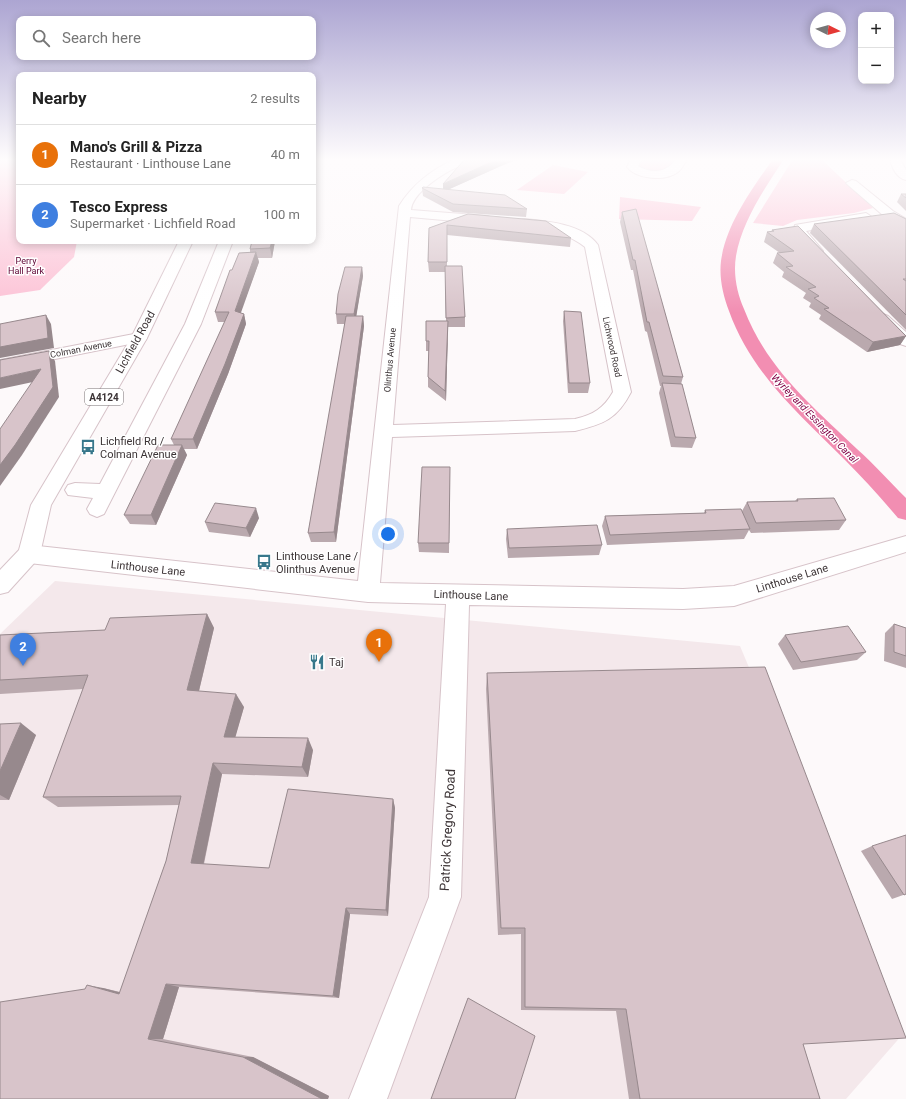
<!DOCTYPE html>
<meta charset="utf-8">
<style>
:root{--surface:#fff;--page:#f6f6f6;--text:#222;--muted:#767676;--line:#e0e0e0;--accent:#ea580c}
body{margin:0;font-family:Roboto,sans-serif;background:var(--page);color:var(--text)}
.controls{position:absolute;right:12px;top:12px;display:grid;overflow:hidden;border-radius:8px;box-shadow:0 2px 10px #0003}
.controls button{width:36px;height:36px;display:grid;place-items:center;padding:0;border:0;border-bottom:1px solid var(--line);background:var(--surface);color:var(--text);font:20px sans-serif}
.compass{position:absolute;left:810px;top:12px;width:36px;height:36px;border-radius:50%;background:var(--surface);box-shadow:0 2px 10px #0003;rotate:95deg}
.you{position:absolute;left:388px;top:534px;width:14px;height:14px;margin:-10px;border:3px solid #fff;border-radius:50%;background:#1a73e8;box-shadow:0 0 0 6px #1a73e833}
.badge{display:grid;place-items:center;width:26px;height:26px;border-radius:50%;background:var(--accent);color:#fff;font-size:13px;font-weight:700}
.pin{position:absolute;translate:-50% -33px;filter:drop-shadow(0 1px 2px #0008)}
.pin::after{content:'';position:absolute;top:21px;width:14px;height:12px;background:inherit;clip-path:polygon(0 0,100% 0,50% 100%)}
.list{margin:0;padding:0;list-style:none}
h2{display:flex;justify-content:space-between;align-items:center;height:52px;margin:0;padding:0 16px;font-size:17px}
h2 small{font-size:13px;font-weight:400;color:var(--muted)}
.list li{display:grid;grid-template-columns:26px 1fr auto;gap:12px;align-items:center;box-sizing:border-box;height:60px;padding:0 16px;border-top:1px solid var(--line)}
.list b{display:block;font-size:15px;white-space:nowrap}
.list p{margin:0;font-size:13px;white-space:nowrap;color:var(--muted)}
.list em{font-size:13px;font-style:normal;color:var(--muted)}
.icon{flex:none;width:22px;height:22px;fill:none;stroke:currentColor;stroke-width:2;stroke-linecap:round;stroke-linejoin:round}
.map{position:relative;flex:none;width:906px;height:1099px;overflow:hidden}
.search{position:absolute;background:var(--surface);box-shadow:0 2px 10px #0003;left:16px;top:16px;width:300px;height:44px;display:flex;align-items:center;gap:10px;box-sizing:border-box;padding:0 14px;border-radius:8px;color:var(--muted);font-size:15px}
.panel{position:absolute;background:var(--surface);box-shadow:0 2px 10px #0003;left:16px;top:72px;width:300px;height:172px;border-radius:8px}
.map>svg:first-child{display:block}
.built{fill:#f4e8eb}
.green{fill:#fcc0d4}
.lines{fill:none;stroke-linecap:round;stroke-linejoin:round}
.canal{fill:#f28eb2;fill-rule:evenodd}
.minor-casing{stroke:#d7c3c9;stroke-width:2}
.major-casing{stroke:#d7c3c9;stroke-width:2}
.minor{fill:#fff;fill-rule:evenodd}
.major{fill:#fff;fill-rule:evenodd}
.wall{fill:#baa9ae}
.shaded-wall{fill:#97898d}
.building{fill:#d8c4ca;stroke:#97898d}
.labels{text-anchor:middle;stroke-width:3;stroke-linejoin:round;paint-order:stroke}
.far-park-label{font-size:9px;fill:#5c0031;stroke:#fff}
.far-street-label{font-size:9px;fill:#3c3436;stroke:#fff}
.shield{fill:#fff;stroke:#767172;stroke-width:1}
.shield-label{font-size:10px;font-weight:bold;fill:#3c3436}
.far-water-label{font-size:10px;font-style:italic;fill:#800346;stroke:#fff}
.street-label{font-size:11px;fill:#3c3436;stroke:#fff}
.poi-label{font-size:11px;fill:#3c3436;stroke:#fff;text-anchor:start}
.near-street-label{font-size:13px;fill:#3c3436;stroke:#fff}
</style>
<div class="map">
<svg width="906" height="1099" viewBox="0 0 906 1099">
<rect width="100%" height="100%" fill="#fdf9fa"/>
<path class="built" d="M55 581 740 646 903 1034 846 1099H0V634Z"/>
<g class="green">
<path d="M0 159H19V241H77L74 257 40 290 0 296Z"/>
<path d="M642 159H677L668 170 653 171 638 166V164Z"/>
<path d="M793 159H821L873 208 854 213 797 220 783 226 753 223Z"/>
<path d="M553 165 588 172 564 194 517 190Z"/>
<path d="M620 197 701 207 692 221 619 219Z"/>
</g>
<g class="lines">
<path class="canal" d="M773 159H784C765 188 742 221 736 256 733 274 737 293 744 309 767 369 812 406 857 449 874 464 890 482 906 498V520L898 518C881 498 863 478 845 460 800 415 751 373 729 311 723 295 719 278 721 261 726 224 752 189 773 159Z"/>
<defs>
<g id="minor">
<path d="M455 159H470C465 164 457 167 451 170 438 177 412 194 411 210L488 216 494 220 488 224 410 217 393 425 575 419C593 415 604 408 613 392L585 247C562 229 545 232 520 226L518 223 520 220 524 219C547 221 583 224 598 245L631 392C617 419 604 424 575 431L392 437 380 583 683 589 734 586 906 536V552L734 606 683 609 469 605 461 897 387 1099H349L429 897 446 604 368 602 29 563 21 560 18 554 21 548 29 545 358 581 399 206C413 184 431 170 455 159Z"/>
<path d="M631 159H642L638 166C652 174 667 173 676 159H687C684 164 682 169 678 172 665 182 636 179 627 167Z"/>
<path d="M890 159H900L906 170V180C897 178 892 168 890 159Z"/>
<path d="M852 180 856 181 893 211 906 219V228L885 217 848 185 846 183Z"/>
<path d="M866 213 872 217 870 220 806 231 823 251 821 254H811L793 232 795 225Z"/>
<path d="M219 241H233L201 324 104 514 97 517 90 514 87 509 93 498 68 495 65 490 68 485 75 483 100 484 185 324Z"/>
<path d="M883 314 888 316 906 332V346L900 344 875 319 878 316Z"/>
<path d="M139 333 145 335 147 338 145 341 0 370V360Z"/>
</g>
<path id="major" d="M179 241H193L147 338 51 505 40 554 37 560 8 592 0 594V570L19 550 31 505 131 338Z"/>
</defs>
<use href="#minor" class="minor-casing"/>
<use href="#major" class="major-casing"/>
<use href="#minor" class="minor"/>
<use href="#major" class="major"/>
</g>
<g class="wall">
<path d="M501 166 447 190 527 209 526 217 453 212 423 196 422 188 443 189V184Z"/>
<path d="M901 194H906V211L897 202Z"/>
<path d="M622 212 683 377 681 384 696 438 692 448 671 447 659 393 661 386H660L647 332 645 331 633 270H631L620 222Z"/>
<path d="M468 214 571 238 570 247 447 235V266L465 317V327H448L446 401 428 387V377L429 351H426V341L446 321 445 272H429L428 262 429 228Z"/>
<path d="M906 219V330L810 233 814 224Z"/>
<path d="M772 230 906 336 900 345 867 352 819 319 821 315 809 307 811 303 803 298 806 293 782 277 784 272 773 263 777 253H780L764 242 767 232H771Z"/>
<path d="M252 241H275L272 258H258L259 262 240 313 244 314 246 324 228 374 197 449H184L187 455 156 525 130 524 124 515 174 445 171 439 225 322H218L215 312 232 270 250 253V249Z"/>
<path d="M362 267 363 276 356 316H363L364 326 336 542H311L308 533 345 324H337L336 314Z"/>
<path d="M564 311 590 383 588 393H568L563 321Z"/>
<path d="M450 467 449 553 419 552 418 543Z"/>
<path d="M797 499 846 520 839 530 751 533 749 530 744 539 607 545 602 526 605 516 704 513 705 510 742 511 747 502 795 501Z"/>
<path d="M259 518 250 537 209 532 205 522Z"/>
<path d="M507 529 602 545 599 555 508 558 506 539Z"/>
<path d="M207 614 214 628 199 691 244 707 235 737 313 750 308 777 222 774 204 864 269 868 393 799 395 808 388 916 350 914 339 998 179 987 163 1039 253 1057 329 1096 328 1099H0L103 988 120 992 166 861 179 805 58 807 43 797 83 689 0 694V635L105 630Z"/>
<path d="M894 624 906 628V668L884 661 885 633Z"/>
<path d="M785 635 866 652 857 660 793 670 778 644Z"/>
<path d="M487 673 803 1044 820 1099H629L616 1011 521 1010V934L498 935 486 689Z"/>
<path d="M0 724 36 735 9 800H0Z"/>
<path d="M872 846 906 894 892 899 861 851Z"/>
</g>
<g class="shaded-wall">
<path d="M498 159H519L501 166 443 192V184Z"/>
<path d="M272 241H275L272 258 270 248Z"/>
<path d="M256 252 259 262 238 321 235 311Z"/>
<path d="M362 267 363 276 355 324 354 314Z"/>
<path d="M244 314 246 324 228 374 197 449 193 439Z"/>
<path d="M46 315 51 324 54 348 0 358V347Z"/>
<path d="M363 316 364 326 336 542 334 532Z"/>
<path d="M448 321V331L446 401 445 391Z"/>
<path d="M906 336 900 345 867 352 873 342Z"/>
<path d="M49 351 55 361 59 397 22 455 0 486V465Z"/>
<path d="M41 369 47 379 0 389V378Z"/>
<path d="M182 445 187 455 156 525 151 515Z"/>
<path d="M256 508 259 518 250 537 246 528Z"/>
<path d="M207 614 214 628 196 703 187 690Z"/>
<path d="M236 694 244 707 232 749 224 737Z"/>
<path d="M21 723 36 735 9 800 0 795V771Z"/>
<path d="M308 738 313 750 308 777 302 767Z"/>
<path d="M213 763 222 774 202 871 191 863Z"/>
<path d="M393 799 395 808 388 916 386 910Z"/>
<path d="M346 908 350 914 339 998 333 996Z"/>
<path d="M166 984 179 987 163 1039H148Z"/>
<path d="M87 985 103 988 134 996 119 994Z"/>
<path d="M243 1057H253L329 1096 328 1099H322Z"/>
</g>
<g class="building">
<path d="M465 159H498L443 184Z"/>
<path d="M423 187 505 195 527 209 453 204 422 188Z"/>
<path d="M901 194H906V198Z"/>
<path d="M636 209 683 377 663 376 649 322H647L635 260H633L622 212Z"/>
<path d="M894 213 906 219V279H903L906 281V315L814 224Z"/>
<path d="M468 214 546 221 571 238 447 225V262H428L429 228Z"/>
<path d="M798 226 906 336 873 342 824 309 829 308 814 298 819 296 808 289 816 287 786 267 793 266 777 253 794 251 767 232 774 231 772 230Z"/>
<path d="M252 241H272L270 248 250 249Z"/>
<path d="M256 252 235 311 244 314 225 364 193 439H171L229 312H215L230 270H232L239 253Z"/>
<path d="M445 266H462L465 317 446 318Z"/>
<path d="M345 267H362L354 314H336L338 294Z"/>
<path d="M564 311 581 312 590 383H569Z"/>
<path d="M46 315 48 338 0 347V324Z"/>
<path d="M346 316H363L334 532 308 533Z"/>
<path d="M426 321H448L445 391 428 377 429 341H426Z"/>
<path d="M49 351 53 387 15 445 0 465V429L41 369 0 378V360Z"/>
<path d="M662 383 682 384 696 438 675 437Z"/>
<path d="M158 445H182L151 515H124Z"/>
<path d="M422 467H450L449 543H418Z"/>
<path d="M834 498 846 520 756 523 747 502 798 501 797 499Z"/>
<path d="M215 503 256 508 246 528 205 522Z"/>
<path d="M741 509 750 529 610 535 605 516 706 513 705 510Z"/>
<path d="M597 525 602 545 509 548 507 529Z"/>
<path d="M207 614 187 690 236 694 224 737 308 738 302 767 213 763 191 863 269 868 288 789 393 799 386 910 346 908 333 996 166 984 148 1039 243 1057 322 1099H0V1002L85 989 87 985 119 994 166 861 181 796 43 797 88 675 0 680V635L105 630 110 618Z"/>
<path d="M894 624 906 628V656L894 652Z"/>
<path d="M848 626 866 652 801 662 785 635Z"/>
<path d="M765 667 906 1038 803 1044 820 1099H640L626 1009 525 1007V928H501L487 673Z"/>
<path d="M21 723 0 771V724Z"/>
<path d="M906 835V894L904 895 872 846Z"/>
<path d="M468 998 535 1036 515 1099H431Z"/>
</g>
<linearGradient id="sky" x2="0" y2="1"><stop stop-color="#aca5d2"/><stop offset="0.51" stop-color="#fefcfd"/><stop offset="1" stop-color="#fefcfd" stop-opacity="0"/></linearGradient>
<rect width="906" height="313" fill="url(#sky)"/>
<defs>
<symbol id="bus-bare" viewBox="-9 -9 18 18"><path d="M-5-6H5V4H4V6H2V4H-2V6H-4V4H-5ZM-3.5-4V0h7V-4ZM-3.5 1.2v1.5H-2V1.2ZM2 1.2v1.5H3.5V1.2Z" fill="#37778b" stroke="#fff" stroke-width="2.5" paint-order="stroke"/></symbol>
<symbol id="restaurant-bare" viewBox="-9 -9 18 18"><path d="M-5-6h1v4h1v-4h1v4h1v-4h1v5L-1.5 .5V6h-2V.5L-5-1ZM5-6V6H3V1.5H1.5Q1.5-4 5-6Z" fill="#37778b" stroke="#fff" stroke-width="2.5" paint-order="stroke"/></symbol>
</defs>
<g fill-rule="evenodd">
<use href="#bus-bare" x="77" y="436" width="22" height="22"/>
<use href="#bus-bare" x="253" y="551" width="22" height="22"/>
<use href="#restaurant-bare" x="306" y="651" width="22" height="22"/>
</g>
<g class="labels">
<g class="far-park-label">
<text x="26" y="264">Perry<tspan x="26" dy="10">Hall Park</tspan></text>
</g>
<g class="far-street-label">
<text transform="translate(612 347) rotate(78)" y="3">Lichwood Road</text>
<text transform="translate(81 349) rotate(-11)" y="3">Colman Avenue</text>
<text transform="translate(390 360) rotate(-85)" y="3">Olinthus Avenue</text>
</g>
<rect class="shield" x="85" y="389" width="38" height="16" rx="3"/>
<g class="shield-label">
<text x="104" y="401">A4124</text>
</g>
<g class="far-water-label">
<text transform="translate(815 418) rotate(46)" y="4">Wyrley and Essington Canal</text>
</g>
<g class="street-label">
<text transform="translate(135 342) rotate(-61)" y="4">Lichfield Road</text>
<text transform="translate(148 568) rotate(6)" y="4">Linthouse Lane</text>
<text transform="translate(792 578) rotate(-17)" y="4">Linthouse Lane</text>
<text transform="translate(471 595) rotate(2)" y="4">Linthouse Lane</text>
</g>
<g class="poi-label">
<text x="100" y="445">Lichfield Rd /<tspan x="100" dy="13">Colman Avenue</tspan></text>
<text x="276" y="560">Linthouse Lane /<tspan x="276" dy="13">Olinthus Avenue</tspan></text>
<text x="329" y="666">Taj</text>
</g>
<g class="near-street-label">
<text transform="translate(447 830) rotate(-87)" y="5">Patrick Gregory Road</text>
</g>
</g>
</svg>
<div class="controls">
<button>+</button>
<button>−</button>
</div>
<svg class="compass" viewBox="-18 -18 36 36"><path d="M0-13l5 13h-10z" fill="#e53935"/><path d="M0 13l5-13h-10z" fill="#767676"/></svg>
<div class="you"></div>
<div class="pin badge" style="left:379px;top:662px;background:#e8710a">1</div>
<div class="pin badge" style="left:23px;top:666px;background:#3f7fe0">2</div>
<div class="search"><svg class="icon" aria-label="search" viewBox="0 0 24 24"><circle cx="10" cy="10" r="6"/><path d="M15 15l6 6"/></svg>Search here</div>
<section class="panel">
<h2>Nearby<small>2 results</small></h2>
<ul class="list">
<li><span class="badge" style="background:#e8710a">1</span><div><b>Mano's Grill &amp; Pizza</b><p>Restaurant · Linthouse Lane</p></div><em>40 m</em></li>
<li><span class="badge" style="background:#3f7fe0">2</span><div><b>Tesco Express</b><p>Supermarket · Lichfield Road</p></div><em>100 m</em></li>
</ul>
</section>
</div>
